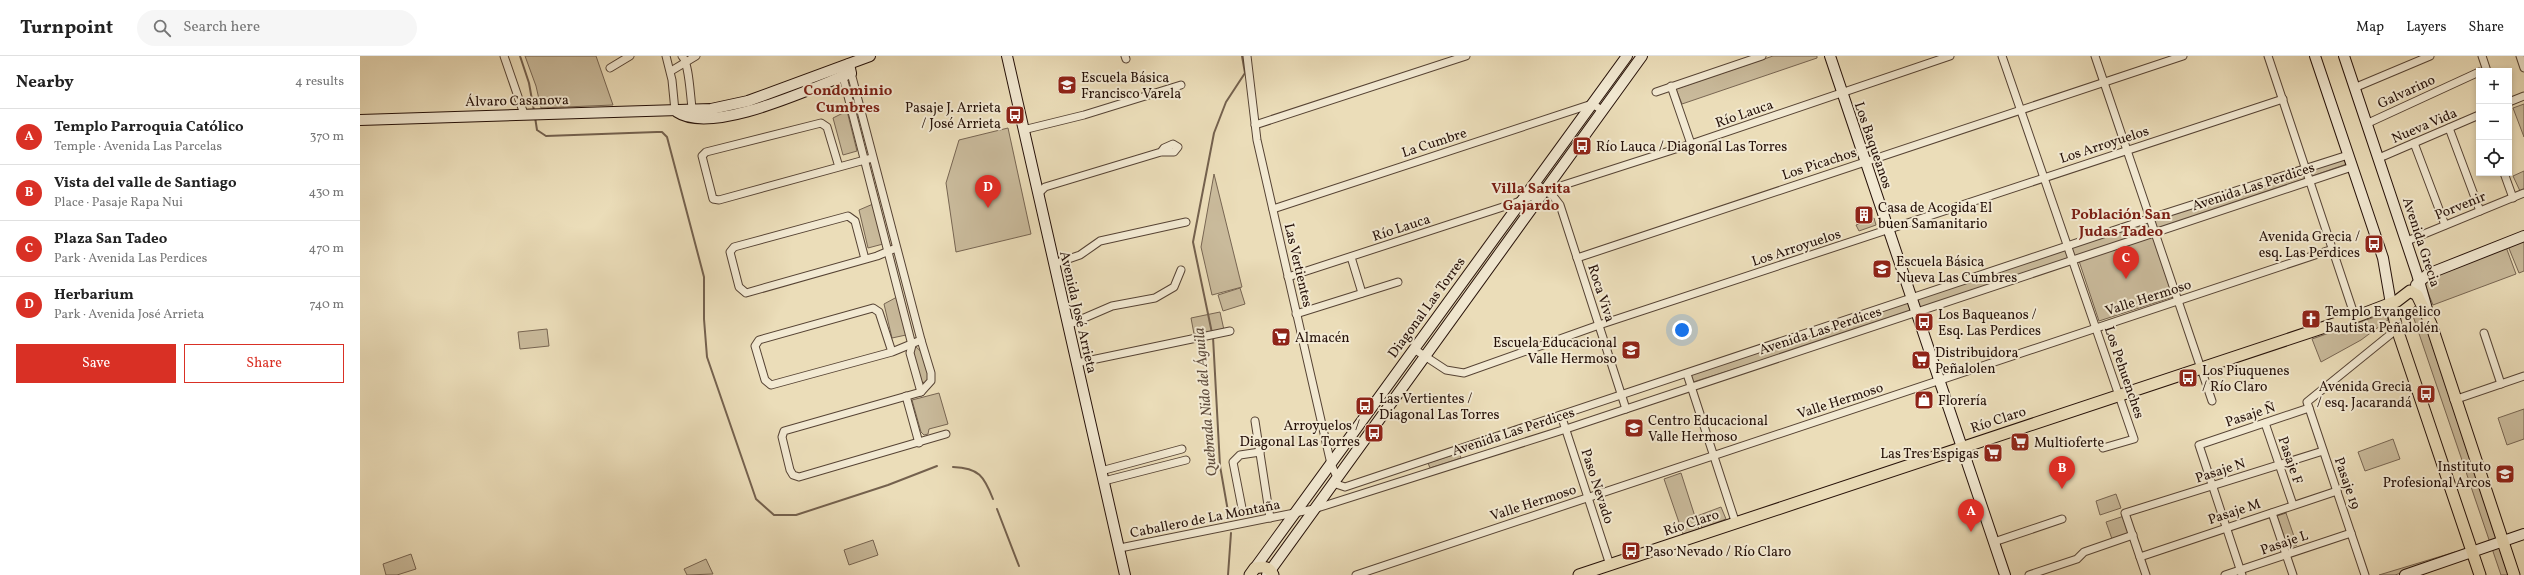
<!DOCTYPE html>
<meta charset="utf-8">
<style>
:root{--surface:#fff;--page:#f6f6f6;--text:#222;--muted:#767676;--line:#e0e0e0;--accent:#d93025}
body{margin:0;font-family:Vollkorn,serif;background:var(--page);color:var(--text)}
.controls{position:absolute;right:12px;top:12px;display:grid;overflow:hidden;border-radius:0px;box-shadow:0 2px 6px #0003}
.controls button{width:36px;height:36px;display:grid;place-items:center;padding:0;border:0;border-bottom:1px solid var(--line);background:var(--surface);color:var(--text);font:20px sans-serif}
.you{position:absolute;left:1322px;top:274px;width:14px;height:14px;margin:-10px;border:3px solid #fff;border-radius:50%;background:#1a73e8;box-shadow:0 0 0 6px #1a73e833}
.badge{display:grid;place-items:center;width:26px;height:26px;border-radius:50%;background:var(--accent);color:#fff;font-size:13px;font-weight:700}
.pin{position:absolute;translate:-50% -33px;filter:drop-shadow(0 1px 2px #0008)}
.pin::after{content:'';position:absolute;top:21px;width:14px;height:12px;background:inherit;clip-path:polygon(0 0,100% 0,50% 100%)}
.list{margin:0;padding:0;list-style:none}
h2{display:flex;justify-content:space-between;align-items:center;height:52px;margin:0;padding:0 16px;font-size:17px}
h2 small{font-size:13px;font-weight:400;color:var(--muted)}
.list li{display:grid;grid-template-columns:26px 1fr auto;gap:12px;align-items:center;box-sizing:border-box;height:56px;padding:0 16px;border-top:1px solid var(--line)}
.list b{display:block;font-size:15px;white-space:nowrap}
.list p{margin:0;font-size:13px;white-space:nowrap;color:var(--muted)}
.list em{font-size:13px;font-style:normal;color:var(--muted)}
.actions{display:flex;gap:8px;padding:12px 16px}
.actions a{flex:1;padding:9px 0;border:1px solid var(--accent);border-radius:0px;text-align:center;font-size:14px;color:var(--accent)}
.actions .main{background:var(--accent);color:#fff}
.icon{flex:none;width:22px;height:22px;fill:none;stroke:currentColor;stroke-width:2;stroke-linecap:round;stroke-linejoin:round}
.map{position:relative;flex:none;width:2164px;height:519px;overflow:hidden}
header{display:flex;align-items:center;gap:24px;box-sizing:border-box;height:56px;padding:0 20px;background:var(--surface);border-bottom:1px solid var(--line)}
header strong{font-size:19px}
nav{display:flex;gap:22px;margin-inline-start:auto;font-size:14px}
.search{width:280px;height:36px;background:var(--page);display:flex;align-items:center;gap:10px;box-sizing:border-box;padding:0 14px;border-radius:22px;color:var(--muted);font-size:15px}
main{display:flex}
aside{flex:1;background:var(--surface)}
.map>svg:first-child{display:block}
.green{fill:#c9ba9b;stroke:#776552}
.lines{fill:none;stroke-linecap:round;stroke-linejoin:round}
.stream{stroke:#74614e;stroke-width:2}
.street-casing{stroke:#564334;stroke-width:9}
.secondary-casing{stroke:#251008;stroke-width:12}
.primary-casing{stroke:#251008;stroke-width:13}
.street{stroke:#f2e9d2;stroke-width:7}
.secondary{stroke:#f2e9d2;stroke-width:10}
.primary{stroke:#ebddb9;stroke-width:11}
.labels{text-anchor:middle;stroke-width:4;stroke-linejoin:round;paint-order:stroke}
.poi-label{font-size:14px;fill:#251008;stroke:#f2e9d2;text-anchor:start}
.street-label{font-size:14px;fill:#251008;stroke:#f2e9d2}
.neighbourhood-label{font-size:15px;font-weight:bold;fill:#7a1f14;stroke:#f2e9d2}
.water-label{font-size:15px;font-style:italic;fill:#604d3d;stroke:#f2e9d2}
</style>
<header>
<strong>Turnpoint</strong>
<div class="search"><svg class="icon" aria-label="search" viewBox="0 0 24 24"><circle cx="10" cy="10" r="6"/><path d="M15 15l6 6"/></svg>Search here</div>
<nav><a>Map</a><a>Layers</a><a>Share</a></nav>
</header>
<main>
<aside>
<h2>Nearby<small>4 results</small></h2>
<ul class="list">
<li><span class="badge">A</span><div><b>Templo Parroquia Católico</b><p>Temple · Avenida Las Parcelas</p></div><em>370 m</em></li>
<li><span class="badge">B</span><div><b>Vista del valle de Santiago</b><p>Place · Pasaje Rapa Nui</p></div><em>430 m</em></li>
<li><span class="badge">C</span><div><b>Plaza San Tadeo</b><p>Park · Avenida Las Perdices</p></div><em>470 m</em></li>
<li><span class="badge">D</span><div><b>Herbarium</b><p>Park · Avenida José Arrieta</p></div><em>740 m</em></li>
</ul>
<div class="actions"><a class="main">Save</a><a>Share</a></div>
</aside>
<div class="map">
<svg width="2164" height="519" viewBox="0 0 2164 519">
<rect width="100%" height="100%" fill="#ebddb9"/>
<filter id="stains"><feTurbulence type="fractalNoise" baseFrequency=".005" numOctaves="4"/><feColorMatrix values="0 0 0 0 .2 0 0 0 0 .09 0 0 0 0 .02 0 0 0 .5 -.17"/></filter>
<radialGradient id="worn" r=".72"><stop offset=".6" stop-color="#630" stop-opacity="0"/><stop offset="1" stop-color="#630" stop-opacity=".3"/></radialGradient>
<g class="green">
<path d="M165 0H236L253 49 181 52 176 30Z"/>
<path d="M1413 0H1457V2L1322 48 1316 33Z"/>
<path d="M2164 48V81L2153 52Z"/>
<path d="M487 55 497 95 483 99 473 62Z"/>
<path d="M648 72 671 178 596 196 586 127 599 84Z"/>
<path d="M1985 100 1987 108 1562 254 1333 326 1330 317 1769 173Z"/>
<path d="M2164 115V133L2160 135 2153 120Z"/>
<path d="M854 118 882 231 852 239 841 191Z"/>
<path d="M513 148 523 188 508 192 499 154Z"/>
<path d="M1514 162 1516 169 1499 175 1496 169Z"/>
<path d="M1793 181 1813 241 1739 265 1719 205Z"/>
<path d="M2164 184V215L2159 217 2148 190Z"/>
<path d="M2146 191 2156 218 2073 249 2063 224Z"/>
<path d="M880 232 885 248 863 255 858 239Z"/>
<path d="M537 241 546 279 532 282 524 248Z"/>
<path d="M2058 247 2149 519H2141L2051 254Z"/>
<path d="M860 256 864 274 834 278 831 262Z"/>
<path d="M2026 257 2028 264 2001 284 1961 306 1952 283Z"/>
<path d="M187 273 189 290 160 293 158 276Z"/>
<path d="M556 291C564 296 570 314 570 323L565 327 560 325 553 294Z"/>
<path d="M579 337 588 368 569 373 568 378 564 379 561 376 552 344Z"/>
<path d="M2164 353V383L2147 389 2138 362Z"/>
<path d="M2033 383 2040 403 2005 415 1998 396Z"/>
<path d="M1099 397 1101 402 1070 412 1068 407Z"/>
<path d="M1321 417 1339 473 1323 478 1304 423Z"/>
<path d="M1756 438 1761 452 1740 459 1736 445Z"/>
<path d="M1361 451 1366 463 1342 472 1337 460Z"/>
<path d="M1926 457 1937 489 1928 492 1917 460Z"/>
<path d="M1764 460 1770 477 1752 483 1746 466Z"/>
<path d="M513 484 518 499 489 509 484 494Z"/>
<path d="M2095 496 2096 499 2035 519H2019Z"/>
<path d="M51 498 56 513 37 519H26L23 508Z"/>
<path d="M346 503 353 518 327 519 324 513Z"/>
</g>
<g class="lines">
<g class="stream">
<path d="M160 0 169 27 174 55"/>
<path d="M175 61 177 74 186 80 297 76H302L307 81 344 221V263L347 301 396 443 414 459H436L528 429 577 410"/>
<path d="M852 277 833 186 854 77 866 46 885 17 882 0"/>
<path d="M853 281 860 410 869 461"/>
<path d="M593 411C619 412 624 420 633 443"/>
<path d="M637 453 659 510"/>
<path d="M868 519 871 477"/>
</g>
<defs>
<g id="street">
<path d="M144 0 164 58"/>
<path d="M306 0 312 24 315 55"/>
<path d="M322 0C330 8 330 44 333 58"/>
<path d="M765 0 766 3"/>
<path d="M887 0 897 84 971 408 977 421"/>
<path d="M1642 0 1774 383 1743 392"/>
<path d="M1735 0 1852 345"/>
<path d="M1908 0 1995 261"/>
<path d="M2122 0 2127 15"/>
<path d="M2160 0 2164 12"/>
<path d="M250 12 270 0"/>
<path d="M311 15 336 0"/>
<path d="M482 17 552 289 550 297 561 336"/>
<path d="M491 17 561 284 571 317V325L561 336 424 375 422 381 430 414 433 419 439 421 586 378"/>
<path d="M1311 30 1331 88"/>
<path d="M1994 32 2070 0"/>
<path d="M1296 36 1402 0"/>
<path d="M2149 46 2164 40"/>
<path d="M2006 68 2119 16"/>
<path d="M895 69 1106 0"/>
<path d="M2089 72 2120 155"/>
<path d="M663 74 724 59 821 29"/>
<path d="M2054 87 2085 169"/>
<path d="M2019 102 2119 59"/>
<path d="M479 111 467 71 461 67 346 96 342 100 353 143 359 144 512 102"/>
<path d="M2144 117 2153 142"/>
<path d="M1175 126 1185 135 1331 88 1590 0"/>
<path d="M679 141 680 136 685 131 801 96H814L818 91 813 88 804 92 801 96"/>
<path d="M913 153 1232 48 1242 54"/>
<path d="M2047 185 2164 137"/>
<path d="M991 201 1002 237"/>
<path d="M1217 202 1823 0"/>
<path d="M505 203 495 165 488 160 374 191 370 196 379 231 386 237 517 200 536 192"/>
<path d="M694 208 720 199 740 185 826 166"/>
<path d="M928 221 1155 147 1185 135 1193 140 1200 149 1266 353"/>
<path d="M936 258 1038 226"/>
<path d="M708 269 752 250 795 242 814 231 821 214"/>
<path d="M2124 277 2141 328"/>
<path d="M1054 293 1086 314 1104 317 1239 269 1923 43"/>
<path d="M532 296 519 256 513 252 399 284 395 290 405 324 411 329 532 296 561 284"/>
<path d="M717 307 870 275"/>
<path d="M1327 318 1376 468"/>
<path d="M546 340 559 387"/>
<path d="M2094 344 2164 320"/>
<path d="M1201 359 1250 509"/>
<path d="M895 365 910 462"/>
<path d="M1905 367 1933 449"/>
<path d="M741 415 822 393"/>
<path d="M744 425 826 404"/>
<path d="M973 427 985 431 1791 162 1988 99"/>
<path d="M882 452 873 406 880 399 900 396"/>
<path d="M1912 457 1933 519"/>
<path d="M1634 486 1702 463"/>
<path d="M760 492 954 453 1206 373 1992 111"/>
<path d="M1780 501 1977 435"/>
<path d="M996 519 1973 193"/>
<path d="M1669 519 1717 503 1724 496 1773 479"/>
<path d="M1786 519 1765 457 1963 395"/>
<path d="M1865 519 1991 477"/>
<path d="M1882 519 1839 389 1949 352"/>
<path d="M2005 519 1947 346 2037 273"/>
</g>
<g id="secondary">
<path d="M647 0 765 519"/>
<path d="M1470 0 1645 519"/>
<path d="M1955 0 2023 202 2031 248"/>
<path d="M1984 0 2057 218 2067 253"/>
<path d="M317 56C352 80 454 31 491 17L489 8"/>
<path d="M0 64 351 53 388 45 510 0"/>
<path d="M2056 229 2068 218 2164 180"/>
<path d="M895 512 1267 0"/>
<path d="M907 519 1282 0"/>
<path d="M2045 519 2164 478"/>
</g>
<g id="primary">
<path d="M2031 248 2037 273 2120 519"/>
<path d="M890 519 895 512C904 510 909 511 913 519"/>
<path d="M1219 519 1995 261 2037 245 2050 235 2057 239 2071 268 2154 519"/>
</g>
</defs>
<use href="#street" class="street-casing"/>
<use href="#secondary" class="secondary-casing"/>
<use href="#primary" class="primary-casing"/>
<use href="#street" class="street"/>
<use href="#secondary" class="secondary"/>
<use href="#primary" class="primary"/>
</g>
<defs>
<symbol id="school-square" viewBox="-11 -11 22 22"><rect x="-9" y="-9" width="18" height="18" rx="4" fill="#8f2418" stroke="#f2e9d2"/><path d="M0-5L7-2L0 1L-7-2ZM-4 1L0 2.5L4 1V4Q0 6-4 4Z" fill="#fff"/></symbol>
<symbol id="bus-square" viewBox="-11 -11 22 22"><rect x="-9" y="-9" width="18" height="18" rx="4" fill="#8f2418" stroke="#f2e9d2"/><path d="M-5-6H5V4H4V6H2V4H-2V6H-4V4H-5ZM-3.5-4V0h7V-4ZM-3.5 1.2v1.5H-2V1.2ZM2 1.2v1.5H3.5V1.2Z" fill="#fff"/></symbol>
<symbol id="building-square" viewBox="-11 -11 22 22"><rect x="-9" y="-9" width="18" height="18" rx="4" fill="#8f2418" stroke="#f2e9d2"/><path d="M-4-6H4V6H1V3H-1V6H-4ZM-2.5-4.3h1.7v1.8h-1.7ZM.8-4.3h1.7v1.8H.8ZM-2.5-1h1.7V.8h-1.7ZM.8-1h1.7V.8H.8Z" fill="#fff"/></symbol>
<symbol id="church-square" viewBox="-11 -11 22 22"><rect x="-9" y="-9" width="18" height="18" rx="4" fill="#8f2418" stroke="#f2e9d2"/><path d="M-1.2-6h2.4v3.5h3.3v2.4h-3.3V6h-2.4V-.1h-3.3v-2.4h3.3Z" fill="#fff"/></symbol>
<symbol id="supermarket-square" viewBox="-11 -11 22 22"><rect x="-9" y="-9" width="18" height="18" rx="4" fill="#8f2418" stroke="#f2e9d2"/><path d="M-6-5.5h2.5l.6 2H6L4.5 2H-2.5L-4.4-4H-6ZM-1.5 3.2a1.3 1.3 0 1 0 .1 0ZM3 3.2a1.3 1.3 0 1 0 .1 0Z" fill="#fff"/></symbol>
<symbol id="shop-square" viewBox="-11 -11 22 22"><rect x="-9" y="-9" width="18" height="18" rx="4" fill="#8f2418" stroke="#f2e9d2"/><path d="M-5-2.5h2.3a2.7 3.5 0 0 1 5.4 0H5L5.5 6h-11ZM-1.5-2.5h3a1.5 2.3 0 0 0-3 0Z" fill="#fff"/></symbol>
<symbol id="university-square" viewBox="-11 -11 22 22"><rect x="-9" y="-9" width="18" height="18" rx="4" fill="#8f2418" stroke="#f2e9d2"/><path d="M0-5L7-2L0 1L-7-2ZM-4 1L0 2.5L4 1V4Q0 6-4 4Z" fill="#fff"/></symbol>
</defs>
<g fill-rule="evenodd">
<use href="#school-square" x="696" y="18" width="22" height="22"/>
<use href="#bus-square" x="644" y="48" width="22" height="22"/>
<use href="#bus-square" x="1211" y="79" width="22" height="22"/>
<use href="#building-square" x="1493" y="148" width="22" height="22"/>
<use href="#bus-square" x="2003" y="177" width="22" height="22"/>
<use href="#school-square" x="1511" y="202" width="22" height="22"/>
<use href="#church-square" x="1940" y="252" width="22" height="22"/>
<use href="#bus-square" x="1553" y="255" width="22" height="22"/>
<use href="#supermarket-square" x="910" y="270" width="22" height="22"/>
<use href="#school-square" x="1260" y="283" width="22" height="22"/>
<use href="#supermarket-square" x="1550" y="293" width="22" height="22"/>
<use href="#bus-square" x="1817" y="311" width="22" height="22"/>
<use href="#bus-square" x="2055" y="327" width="22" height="22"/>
<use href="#shop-square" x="1553" y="333" width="22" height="22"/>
<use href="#bus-square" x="994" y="339" width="22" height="22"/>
<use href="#school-square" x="1263" y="361" width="22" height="22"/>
<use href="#bus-square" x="1003" y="366" width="22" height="22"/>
<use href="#supermarket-square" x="1649" y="375" width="22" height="22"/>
<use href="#supermarket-square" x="1622" y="386" width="22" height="22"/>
<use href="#university-square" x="2134" y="407" width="22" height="22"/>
<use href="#bus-square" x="1260" y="484" width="22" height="22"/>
</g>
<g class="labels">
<g class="poi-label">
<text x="721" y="26">Escuela Básica<tspan x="721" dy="16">Francisco Varela</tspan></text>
<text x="641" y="56" text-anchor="end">Pasaje J. Arrieta<tspan x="641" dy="16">/ José Arrieta</tspan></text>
<text x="1236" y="95">Río Lauca / Diagonal Las Torres</text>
<text x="1518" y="156">Casa de Acogida El<tspan x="1518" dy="16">buen Samanitario</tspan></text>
<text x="2000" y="185" text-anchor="end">Avenida Grecia /<tspan x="2000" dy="16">esq. Las Perdices</tspan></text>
<text x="1536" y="210">Escuela Básica<tspan x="1536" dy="16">Nueva Las Cumbres</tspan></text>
<text x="1965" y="260">Templo Evangelico<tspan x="1965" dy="16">Bautista Peñalolén</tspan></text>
<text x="1578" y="263">Los Baqueanos /<tspan x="1578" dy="16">Esq. Las Perdices</tspan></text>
<text x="935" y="286">Almacén</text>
<text x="1257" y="291" text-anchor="end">Escuela Educacional<tspan x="1257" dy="16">Valle Hermoso</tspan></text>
<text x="1575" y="301">Distribuidora<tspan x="1575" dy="16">Peñalolen</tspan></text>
<text x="1842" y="319">Los Piuquenes<tspan x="1842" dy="16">/ Río Claro</tspan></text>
<text x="2052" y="335" text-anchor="end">Avenida Grecia<tspan x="2052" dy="16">/ esq. Jacarandá</tspan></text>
<text x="1019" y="347">Las Vertientes /<tspan x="1019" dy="16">Diagonal Las Torres</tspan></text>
<text x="1578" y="349">Florería</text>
<text x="1288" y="369">Centro Educacional<tspan x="1288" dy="16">Valle Hermoso</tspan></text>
<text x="1000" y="374" text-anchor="end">Arroyuelos /<tspan x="1000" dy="16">Diagonal Las Torres</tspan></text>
<text x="1674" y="391">Multioferte</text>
<text x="1619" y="402" text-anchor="end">Las Tres Espigas</text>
<text x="2131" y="415" text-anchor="end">Instituto<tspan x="2131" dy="16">Profesional Arcos</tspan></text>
<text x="1285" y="500">Paso Nevado / Río Claro</text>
</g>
<g class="street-label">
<text transform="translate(2046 35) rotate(-25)" y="5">Galvarino</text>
<text transform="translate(157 44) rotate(-1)" y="5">Álvaro Casanova</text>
<text transform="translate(1384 57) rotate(-19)" y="5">Río Lauca</text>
<text transform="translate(2064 69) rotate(-23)" y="5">Nueva Vida</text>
<text transform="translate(1074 86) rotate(-18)" y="5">La Cumbre</text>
<text transform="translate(1744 88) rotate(-18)" y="5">Los Arroyuelos</text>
<text transform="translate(1514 89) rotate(71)" y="5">Los Baqueanos</text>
<text transform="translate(1459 107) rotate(-18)" y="5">Los Picachos</text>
<text transform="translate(1893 130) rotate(-18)" y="5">Avenida Las Perdices</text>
<text transform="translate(2100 149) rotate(-22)" y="5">Porvenir</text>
<text transform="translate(1041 171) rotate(-18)" y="5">Río Lauca</text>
<text transform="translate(2062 186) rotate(72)" y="5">Avenida Grecia</text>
<text transform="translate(1436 191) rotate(-18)" y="5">Los Arroyuelos</text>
<text transform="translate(939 209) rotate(77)" y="5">Las Vertientes</text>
<text transform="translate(1242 237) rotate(72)" y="5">Roca Viva</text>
<text transform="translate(1788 241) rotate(-18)" y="5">Valle Hermoso</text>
<text transform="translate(1066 251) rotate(-54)" y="5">Diagonal Las Torres</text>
<text transform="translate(719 256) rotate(77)" y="5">Avenida José Arrieta</text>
<text transform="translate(1460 274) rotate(-18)" y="5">Avenida Las Perdices</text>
<text transform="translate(1765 316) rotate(71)" y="5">Los Pehuenches</text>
<text transform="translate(1480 344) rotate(-18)" y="5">Valle Hermoso</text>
<text transform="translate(1890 358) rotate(-18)" y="5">Pasaje Ñ</text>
<text transform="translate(1638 363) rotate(-18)" y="5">Río Claro</text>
<text transform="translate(1153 375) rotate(-18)" y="5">Avenida Las Perdices</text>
<text transform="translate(1931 404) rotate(71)" y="5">Pasaje F</text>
<text transform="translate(1860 414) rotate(-18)" y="5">Pasaje N</text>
<text transform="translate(1988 427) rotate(71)" y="5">Pasaje 19</text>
<text transform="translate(1238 430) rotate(72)" y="5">Paso Nevado</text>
<text transform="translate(1173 446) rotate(-18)" y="5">Valle Hermoso</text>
<text transform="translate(1874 455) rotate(-18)" y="5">Pasaje M</text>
<text transform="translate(845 462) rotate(-11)" y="5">Caballero de La Montaña</text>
<text transform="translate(1331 466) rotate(-18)" y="5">Río Claro</text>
<text transform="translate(1924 486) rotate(-19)" y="5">Pasaje L</text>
</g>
<g class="neighbourhood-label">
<text x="488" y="39">Condominio<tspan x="488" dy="17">Cumbres</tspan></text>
<text x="1171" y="137">Villa Sarita<tspan x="1171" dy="17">Gajardo</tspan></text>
<text x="1761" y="163">Población San<tspan x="1761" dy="17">Judas Tadeo</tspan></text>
</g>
<g class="water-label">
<text transform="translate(845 346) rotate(-95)" y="5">Quebrada Nido del Águila</text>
</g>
</g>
<rect width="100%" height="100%" filter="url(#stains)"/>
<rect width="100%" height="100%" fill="url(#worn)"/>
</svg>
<div class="controls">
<button>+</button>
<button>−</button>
<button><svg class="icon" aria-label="locate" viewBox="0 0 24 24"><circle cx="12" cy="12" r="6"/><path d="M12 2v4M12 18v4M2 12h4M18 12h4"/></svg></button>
</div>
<div class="you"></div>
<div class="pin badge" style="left:1611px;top:476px">A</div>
<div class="pin badge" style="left:1702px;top:433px">B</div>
<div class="pin badge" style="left:1766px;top:223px">C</div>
<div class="pin badge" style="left:628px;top:152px">D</div>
</div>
</main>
